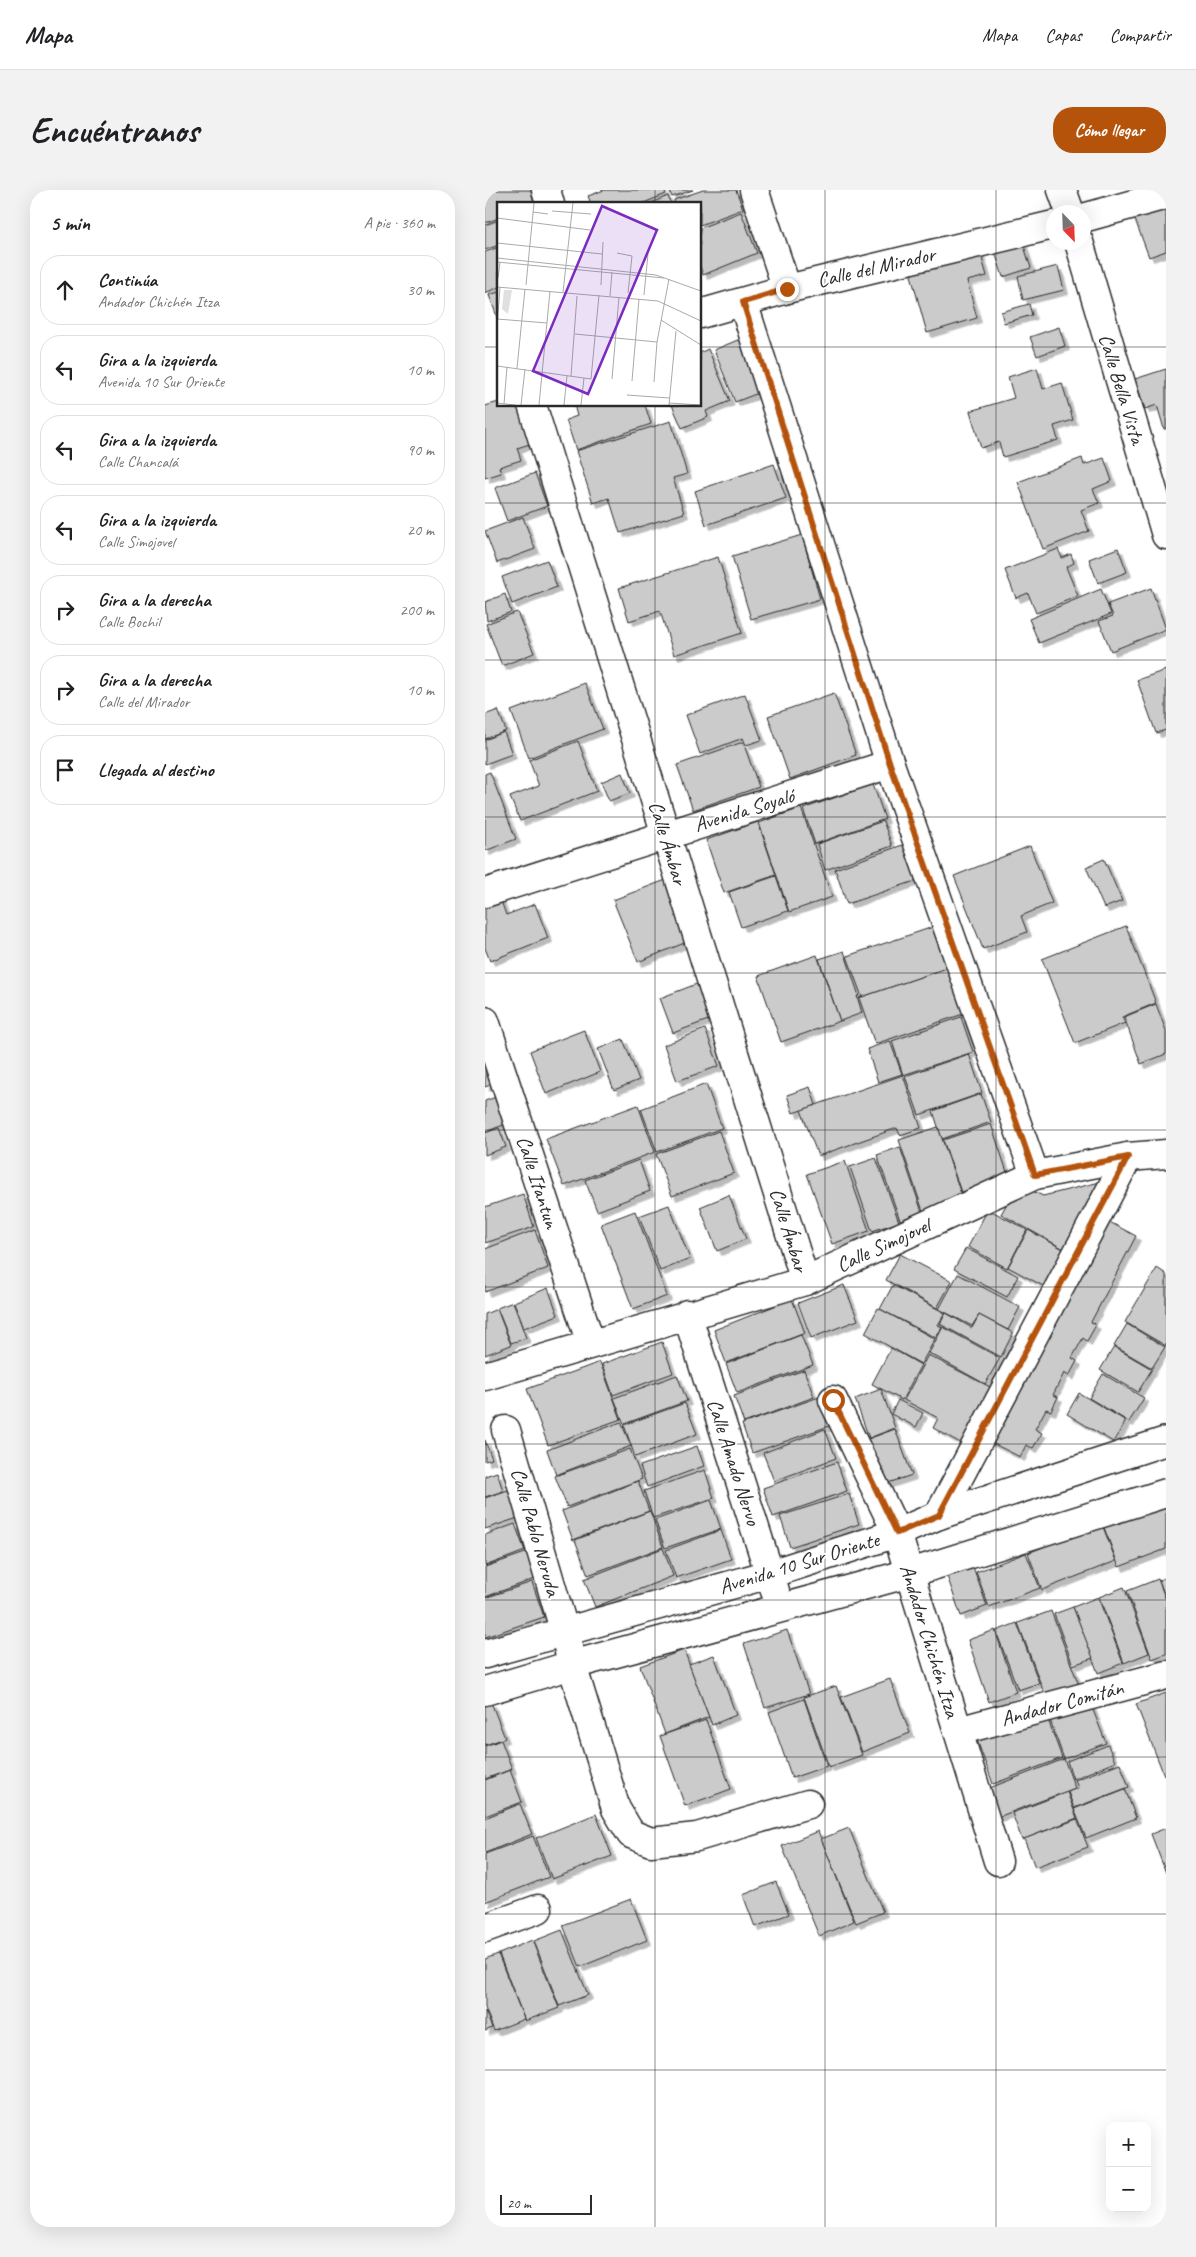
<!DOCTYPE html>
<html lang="es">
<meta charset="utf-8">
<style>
:root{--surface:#fff;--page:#f2f2f2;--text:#202124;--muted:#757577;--line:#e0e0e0;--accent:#b45309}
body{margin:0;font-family:Caveat,sans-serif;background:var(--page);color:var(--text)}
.controls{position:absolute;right:15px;bottom:15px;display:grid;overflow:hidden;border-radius:10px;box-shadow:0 5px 20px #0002}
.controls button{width:45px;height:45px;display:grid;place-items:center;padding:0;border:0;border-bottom:1px solid var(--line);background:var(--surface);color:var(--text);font:25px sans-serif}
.compass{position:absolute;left:561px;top:15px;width:45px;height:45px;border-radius:50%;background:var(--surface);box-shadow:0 5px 20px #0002;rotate:157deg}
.scale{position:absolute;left:15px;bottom:12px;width:92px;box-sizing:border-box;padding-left:5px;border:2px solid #2b2b2b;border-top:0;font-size:14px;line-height:18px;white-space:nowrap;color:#2b2b2b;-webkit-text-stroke:4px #fff;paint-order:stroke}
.stop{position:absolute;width:15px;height:15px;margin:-11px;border:4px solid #b45309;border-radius:50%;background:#fff}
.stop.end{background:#b45309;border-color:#fff;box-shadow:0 1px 5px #0008}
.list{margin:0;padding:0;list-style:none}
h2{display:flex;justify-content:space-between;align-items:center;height:65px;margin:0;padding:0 20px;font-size:21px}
h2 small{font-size:16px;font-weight:400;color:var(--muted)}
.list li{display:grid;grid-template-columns:32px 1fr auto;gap:15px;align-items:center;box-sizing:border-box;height:70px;margin:0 10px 10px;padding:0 10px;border:1px solid var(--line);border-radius:20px}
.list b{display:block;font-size:19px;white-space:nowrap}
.list p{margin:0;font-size:16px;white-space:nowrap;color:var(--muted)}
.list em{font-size:16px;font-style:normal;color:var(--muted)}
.icon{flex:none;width:28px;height:28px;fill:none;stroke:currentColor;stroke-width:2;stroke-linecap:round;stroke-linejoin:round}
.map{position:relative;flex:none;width:681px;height:2037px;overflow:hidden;border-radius:20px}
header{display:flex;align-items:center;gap:30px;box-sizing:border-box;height:70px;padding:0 25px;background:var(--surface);border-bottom:1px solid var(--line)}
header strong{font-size:24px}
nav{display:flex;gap:28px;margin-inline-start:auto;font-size:18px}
.intro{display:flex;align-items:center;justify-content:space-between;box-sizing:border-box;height:120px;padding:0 30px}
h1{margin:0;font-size:35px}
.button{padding:12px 22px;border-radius:20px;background:var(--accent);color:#fff;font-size:18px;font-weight:700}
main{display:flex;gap:30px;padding:0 30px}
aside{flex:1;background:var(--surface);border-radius:20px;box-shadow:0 5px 20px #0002}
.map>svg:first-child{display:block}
.building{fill:#cbcbcb;stroke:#2b2b2b;filter:url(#shadow)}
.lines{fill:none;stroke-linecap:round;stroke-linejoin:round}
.minor-casing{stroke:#2b2b2b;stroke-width:31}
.minor{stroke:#fff;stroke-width:28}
.route{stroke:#b45309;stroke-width:6}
.grid{fill:none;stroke:#2b2b2b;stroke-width:1;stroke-opacity:0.55}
.labels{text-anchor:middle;stroke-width:4;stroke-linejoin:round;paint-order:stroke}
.street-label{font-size:21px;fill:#2b2b2b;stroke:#fff}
.inset-road{fill:none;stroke:#aaa;stroke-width:1}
.view{fill:#7b2cbf;fill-opacity:0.15;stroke:#7b2cbf;stroke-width:2.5}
.inset-edge{fill:none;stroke:#2b2b2b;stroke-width:2.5}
</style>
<header>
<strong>Mapa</strong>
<nav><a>Mapa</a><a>Capas</a><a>Compartir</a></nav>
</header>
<div class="intro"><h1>Encuéntranos</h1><a class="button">Cómo llegar</a></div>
<main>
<aside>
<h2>5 min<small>A pie · 360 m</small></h2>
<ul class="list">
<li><svg class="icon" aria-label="ahead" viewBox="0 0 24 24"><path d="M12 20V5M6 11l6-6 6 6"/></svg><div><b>Continúa</b><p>Andador Chichén Itza</p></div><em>30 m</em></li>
<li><svg class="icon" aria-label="left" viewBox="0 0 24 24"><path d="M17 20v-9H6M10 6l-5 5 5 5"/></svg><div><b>Gira a la izquierda</b><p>Avenida 10 Sur Oriente</p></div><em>10 m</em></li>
<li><svg class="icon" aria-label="left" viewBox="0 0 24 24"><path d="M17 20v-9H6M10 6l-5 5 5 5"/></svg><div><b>Gira a la izquierda</b><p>Calle Chancalá</p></div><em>90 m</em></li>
<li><svg class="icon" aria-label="left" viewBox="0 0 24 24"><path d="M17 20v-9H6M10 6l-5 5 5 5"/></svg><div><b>Gira a la izquierda</b><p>Calle Simojovel</p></div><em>20 m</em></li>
<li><svg class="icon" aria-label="right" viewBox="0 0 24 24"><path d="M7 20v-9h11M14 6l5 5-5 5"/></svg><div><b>Gira a la derecha</b><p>Calle Bochil</p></div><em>200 m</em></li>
<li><svg class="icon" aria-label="right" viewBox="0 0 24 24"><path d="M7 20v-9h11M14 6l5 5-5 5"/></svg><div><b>Gira a la derecha</b><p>Calle del Mirador</p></div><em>10 m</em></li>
<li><svg class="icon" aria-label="arrive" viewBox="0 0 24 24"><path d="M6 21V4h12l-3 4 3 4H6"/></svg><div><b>Llegada al destino</b></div></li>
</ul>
</aside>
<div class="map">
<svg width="681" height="2037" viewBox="0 0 681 2037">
<defs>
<filter id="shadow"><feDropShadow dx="4.5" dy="4.5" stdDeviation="0" flood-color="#0004"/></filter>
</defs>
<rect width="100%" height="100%" fill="#fff"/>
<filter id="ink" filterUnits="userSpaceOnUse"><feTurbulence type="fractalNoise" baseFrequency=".02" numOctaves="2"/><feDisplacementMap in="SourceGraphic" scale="10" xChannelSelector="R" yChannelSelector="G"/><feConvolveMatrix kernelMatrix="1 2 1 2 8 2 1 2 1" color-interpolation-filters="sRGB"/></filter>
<g filter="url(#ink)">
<g class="building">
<path d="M0 0H49L54 14H14V28L0 33Z"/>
<path d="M119 0H179L181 4 156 14H106L103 6Z"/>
<path d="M184 0H208L187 7Z"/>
<path d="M218 0H251L258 19 215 35V14H190L189 10Z"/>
<path d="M183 6 186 14H164Z"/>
<path d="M677 17 681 23V61L664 67 649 27Z"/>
<path d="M256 22 272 63 218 85 215 76V38Z"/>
<path d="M14 30V55L0 60V35Z"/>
<path d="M537 50 546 78 518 87 509 59Z"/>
<path d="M14 57V97L0 103V62Z"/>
<path d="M494 58 502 86 482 91 492 128 442 143 424 78Z"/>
<path d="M573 76 579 100 538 110 533 86Z"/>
<path d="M14 102V132L4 105Z"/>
<path d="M544 114 547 125 519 133 516 122Z"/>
<path d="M574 137 580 156 552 166 545 147Z"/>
<path d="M255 149 276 202 250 212 229 160Z"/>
<path d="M223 159 245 211 221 221 223 227 197 238 187 215H215V163Z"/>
<path d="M552 178 558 199 577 193 588 230 569 236 573 250 518 267 514 252 496 258 485 221 529 208 523 187Z"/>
<path d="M681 179V239H679L672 215 660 219 650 189Z"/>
<path d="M14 212V215H39L51 252 32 258 36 270 14 277 16 283 0 288V216Z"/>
<path d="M89 215H160L166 234 91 260 81 230 92 226Z"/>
<path d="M186 231 202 284 188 288 199 323 135 343 124 308 108 313 91 261Z"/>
<path d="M597 268 599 275 619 268 627 291 608 299 614 313 596 320 604 341 558 359 533 292Z"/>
<path d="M289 274 301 308 221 335 210 301Z"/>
<path d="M50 283 62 316 22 331 10 298Z"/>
<path d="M38 327 50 359 12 373 0 341Z"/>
<path d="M317 345 335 409 266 429 247 366Z"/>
<path d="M633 358 642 382 613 393 604 369Z"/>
<path d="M573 359 577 368 586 364 589 373 581 377 593 406 551 423 543 403 531 408 520 380Z"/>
<path d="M233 367 257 443 189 465 175 421 144 431 134 398Z"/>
<path d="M62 370 72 397 27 414 17 387Z"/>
<path d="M666 398 681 439 626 461 614 431 628 426 623 414Z"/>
<path d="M616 399 626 424 554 453 544 429Z"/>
<path d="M20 404 26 422 2 431 0 412Z"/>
<path d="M32 422 49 463 17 476 1 434Z"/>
<path d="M681 480V540L671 543 652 490Z"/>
<path d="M100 493 118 539 44 568 26 521Z"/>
<path d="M349 503 371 565 305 589 283 526Z"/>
<path d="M260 504 277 550 261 555 258 548 215 564 201 525Z"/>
<path d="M13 520 21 541 0 549V525Z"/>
<path d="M19 542 27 564 0 574V550Z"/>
<path d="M93 551 112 601 35 631 25 607 54 596 44 570Z"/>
<path d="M258 552 274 597 208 620 192 575Z"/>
<path d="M5 582 31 649 0 661V584Z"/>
<path d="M137 583 145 603 124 611 116 592Z"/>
<path d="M388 594 400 629 330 654 318 619Z"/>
<path d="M316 618 347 707 304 722 274 633Z"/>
<path d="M398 631 407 656 340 680 332 654Z"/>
<path d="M273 632 291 685 239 703 221 650Z"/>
<path d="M423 653 436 689 362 714 350 679Z"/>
<path d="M545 656 567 713 536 726 542 742 498 759 469 686Z"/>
<path d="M619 669 637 711 619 718 601 677Z"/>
<path d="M291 686 303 721 256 737 244 702Z"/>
<path d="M186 688 209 749 153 772 128 710Z"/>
<path d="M15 708 21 725 50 714 63 748 5 771 0 758V714Z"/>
<path d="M641 736 671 813 637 827 640 833 590 853 557 769Z"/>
<path d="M448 737 462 778 377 807 362 766Z"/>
<path d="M359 761 374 806H372L377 823 355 831 334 769Z"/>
<path d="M332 765 355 831 296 852 273 786Z"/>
<path d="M465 777 481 823 390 854 374 808Z"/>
<path d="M222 790 234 826 188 843 175 808Z"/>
<path d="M671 814 681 841V864L656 874 639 827Z"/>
<path d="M476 827 488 862 418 885 407 851Z"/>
<path d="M220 839 234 876 192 891 179 855Z"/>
<path d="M99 840 115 882 61 904 45 861Z"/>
<path d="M138 849 154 890 129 900 113 859Z"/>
<path d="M405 851 417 884 393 892 382 859Z"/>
<path d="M484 864 497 903 434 925 420 886Z"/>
<path d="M0 872 8 894 0 897Z"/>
<path d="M418 885 436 938 415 945 412 938 333 966 316 920Z"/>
<path d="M221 894 237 938 172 962 156 919Z"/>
<path d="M325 897 331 915 308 923 302 905Z"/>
<path d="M496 904 506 932 457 949 448 921Z"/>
<path d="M11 907 21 934 0 942V911Z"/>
<path d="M153 915 170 962 79 996 61 949Z"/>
<path d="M506 934 524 988 477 1005 458 950Z"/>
<path d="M453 937 477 1007 438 1021 414 950Z"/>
<path d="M14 938 21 957 0 965V943Z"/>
<path d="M234 941 249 983 187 1006 171 964Z"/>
<path d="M415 957 437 1022 415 1030 392 965Z"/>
<path d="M391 968 414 1032 387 1041 365 977Z"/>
<path d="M154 970 165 1001 112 1021 100 990Z"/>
<path d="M360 971 384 1041 347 1054 322 984Z"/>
<path d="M619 991 586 1063 516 1024 533 994 558 1006Z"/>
<path d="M38 1004 49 1037 0 1053V1017Z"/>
<path d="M244 1005 261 1049 232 1061 215 1017Z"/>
<path d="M184 1015 205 1069 175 1081 154 1026Z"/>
<path d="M503 1019 542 1040 522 1078 483 1057Z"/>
<path d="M150 1021 182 1106 148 1119 116 1034Z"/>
<path d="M615 1027 651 1046 606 1132 611 1135 602 1151 598 1148 587 1168 592 1171 584 1186 579 1183 568 1205 573 1207 566 1221 561 1219 550 1239 557 1243 548 1258 541 1255 535 1267 499 1249Z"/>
<path d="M50 1040 63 1078 0 1102V1059Z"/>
<path d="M543 1040 580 1060 560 1097 523 1077Z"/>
<path d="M481 1058 533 1086 522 1107 469 1079Z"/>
<path d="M415 1064 467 1091 452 1118 401 1090Z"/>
<path d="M672 1078 681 1084V1156L640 1132Z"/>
<path d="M473 1084 535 1117 523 1140 494 1125 487 1136 454 1119Z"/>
<path d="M359 1095 373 1130 326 1148 313 1113Z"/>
<path d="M408 1095 460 1123 453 1135 457 1137 451 1148 395 1119Z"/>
<path d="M63 1098 73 1125 39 1138 29 1112Z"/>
<path d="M307 1109 320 1143 241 1173 229 1140Z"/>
<path d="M28 1112 41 1148 26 1153 12 1118Z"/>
<path d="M393 1118 450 1149 436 1174 380 1143Z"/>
<path d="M12 1119 26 1155 0 1165V1124Z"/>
<path d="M461 1123 487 1138 494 1125 528 1143 516 1167 455 1134Z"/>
<path d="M642 1134 680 1157 667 1178 629 1156Z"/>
<path d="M458 1137 515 1168 500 1194 444 1163Z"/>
<path d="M316 1145 328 1175 252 1203 241 1174Z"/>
<path d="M177 1152 188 1183 128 1205 117 1174Z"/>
<path d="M629 1157 667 1179 653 1202 615 1180Z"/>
<path d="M406 1158 436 1175 417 1210 387 1194Z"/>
<path d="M443 1165 511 1200 481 1256 448 1238 453 1228 419 1210Z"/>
<path d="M115 1172 136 1229 63 1255 42 1199Z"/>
<path d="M319 1180 329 1207 259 1233 249 1206Z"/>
<path d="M618 1184 659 1208 644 1232 604 1208Z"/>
<path d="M192 1185 202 1211 139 1234 129 1208Z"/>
<path d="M396 1199 410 1238 384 1248 370 1209Z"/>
<path d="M594 1203 641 1231 628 1252 582 1224Z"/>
<path d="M337 1206 347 1235 267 1263 257 1234Z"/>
<path d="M413 1210 438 1223 431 1237 406 1224Z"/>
<path d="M200 1213 212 1244 150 1267 139 1235Z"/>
<path d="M136 1232 146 1256 71 1285 62 1260Z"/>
<path d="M340 1239 351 1268 289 1291 278 1263Z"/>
<path d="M410 1239 427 1285 400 1294 383 1249Z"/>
<path d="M0 1250 7 1269 0 1271Z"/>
<path d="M212 1256 219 1276 162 1297 155 1276Z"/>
<path d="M145 1259 157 1289 82 1317 70 1286Z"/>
<path d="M352 1272 362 1301 288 1327 278 1298Z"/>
<path d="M220 1280 229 1308 168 1328 159 1301Z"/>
<path d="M12 1282 18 1301 0 1307V1286Z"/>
<path d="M153 1291 164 1321 88 1350 77 1321Z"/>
<path d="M26 1299 36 1327 0 1339V1308Z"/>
<path d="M364 1304 374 1334 305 1357 295 1326Z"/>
<path d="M226 1310 236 1339 180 1358 170 1330Z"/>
<path d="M681 1311V1359L634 1377 618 1335Z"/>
<path d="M165 1321 178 1357 103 1385 90 1350Z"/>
<path d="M30 1334 40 1361 0 1376V1345Z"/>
<path d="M617 1334 631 1371 557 1400 543 1363Z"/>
<path d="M236 1340 246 1369 191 1388 181 1360Z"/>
<path d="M178 1358 188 1386 110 1417 99 1389Z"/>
<path d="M46 1361 55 1387 0 1407V1377Z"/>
<path d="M541 1363 555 1398 504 1417 491 1382Z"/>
<path d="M488 1377 502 1416 476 1426 462 1386Z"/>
<path d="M681 1387V1409L674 1390Z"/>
<path d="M673 1389 681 1410V1464L667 1469 642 1401Z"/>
<path d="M47 1392 59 1427 0 1447V1408Z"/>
<path d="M639 1397 664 1463 639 1473 614 1407Z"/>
<path d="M613 1407 638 1473 613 1483 588 1417Z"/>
<path d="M588 1417 608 1468 588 1475 569 1424Z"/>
<path d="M566 1421 595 1498 562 1511 533 1433Z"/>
<path d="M532 1433 554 1493 533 1500 511 1441Z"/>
<path d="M302 1440 324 1504 280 1518 259 1454Z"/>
<path d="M510 1440 531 1502 504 1512 483 1450Z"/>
<path d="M199 1460 224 1527 180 1544 155 1476Z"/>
<path d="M229 1465 251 1525 227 1535 204 1474Z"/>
<path d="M405 1489 425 1543 377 1562 356 1507Z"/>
<path d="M351 1496 377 1565 344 1577 319 1507Z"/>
<path d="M681 1503V1585H679L651 1514Z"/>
<path d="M319 1509 342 1576 307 1588 284 1522Z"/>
<path d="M6 1512 20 1548 0 1555V1515Z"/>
<path d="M606 1515 621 1553 579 1569 565 1530Z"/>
<path d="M561 1524 577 1568 508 1594 492 1550Z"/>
<path d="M221 1530 246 1599 200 1616 175 1546Z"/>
<path d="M16 1550 27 1579 0 1589V1556Z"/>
<path d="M623 1555 630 1572 588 1589 582 1571Z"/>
<path d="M579 1569 590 1598 513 1627 502 1599Z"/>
<path d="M635 1573 644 1597 589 1618 583 1602 593 1598 590 1590Z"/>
<path d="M25 1580 37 1612 0 1626V1590Z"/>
<path d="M640 1599 651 1628 601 1648 589 1619Z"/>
<path d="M582 1602 592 1628 537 1650 527 1623Z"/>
<path d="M35 1614 47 1644 0 1663V1628Z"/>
<path d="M111 1624 127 1666 67 1689 51 1648Z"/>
<path d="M592 1629 603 1657 550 1677 539 1649Z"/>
<path d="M364 1638 398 1722 371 1733 336 1649Z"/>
<path d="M681 1638V1683L666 1644Z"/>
<path d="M333 1641 369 1731 334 1746 297 1656Z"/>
<path d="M48 1646 64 1687 0 1712V1664Z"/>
<path d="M291 1692 304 1724 270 1737 258 1705Z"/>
<path d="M146 1709 162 1750 95 1777 78 1735Z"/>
<path d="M77 1740 103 1805 74 1816 49 1751Z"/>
<path d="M47 1750 74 1818 40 1831 14 1764Z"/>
<path d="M13 1764 39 1829 9 1841 0 1818V1769Z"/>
<path d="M0 1821 7 1838 0 1841Z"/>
</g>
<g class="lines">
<defs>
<g id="minor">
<path d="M61 0 65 14"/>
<path d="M269 0 302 99"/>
<path d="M577 0 585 22"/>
<path d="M598 28 681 5"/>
<path d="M594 52 681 345"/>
<path d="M258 112 405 574 550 985"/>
<path d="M215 124 302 99 568 35"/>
<path d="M47 215 320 1091"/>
<path d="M0 703 405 574"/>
<path d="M0 831 106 1154"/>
<path d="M202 1124 290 1401"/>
<path d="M0 1186 320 1091 550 985 643 967 681 964"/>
<path d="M348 1210 412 1343 513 1671"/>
<path d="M21 1240 80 1443 87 1475 131 1619 146 1644 166 1652 212 1647 323 1614"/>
<path d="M454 1325 643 967"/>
<path d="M0 1464 285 1384 412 1343 454 1325 681 1251"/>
<path d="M0 1501 87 1475 425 1383 681 1303"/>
<path d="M473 1541 681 1485"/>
<path d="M0 1738 53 1719"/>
</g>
</defs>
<use href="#minor" class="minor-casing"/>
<use href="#minor" class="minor"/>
</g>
</g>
<g class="lines" filter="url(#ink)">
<path class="route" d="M302 99 258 112 405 574 550 985 643 967 454 1325 412 1343 348 1210"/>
</g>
<path class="grid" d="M170 0V14M340 0V2037M511 0V2037M0 157H14M215 157H681M170 215V2037M0 313H681M0 470H681M0 627H681M0 783H681M0 940H681M0 1097H681M0 1254H681M0 1410H681M0 1567H681M0 1724H681M0 1880H681"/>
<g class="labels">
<g class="street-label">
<text transform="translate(391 77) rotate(-13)" y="7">Calle del Mirador</text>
<text transform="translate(637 199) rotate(73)" y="7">Calle Bella Vista</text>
<text transform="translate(259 620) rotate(-17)" y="7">Avenida Soyaló</text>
<text transform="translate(183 653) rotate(73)" y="7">Calle Ámbar</text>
<text transform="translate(53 992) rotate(72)" y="7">Calle Itantun</text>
<text transform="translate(304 1040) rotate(73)" y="7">Calle Ámbar</text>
<text transform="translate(398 1055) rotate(-25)" y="7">Calle Simojovel</text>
<text transform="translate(249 1272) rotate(72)" y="7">Calle Amado Nervo</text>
<text transform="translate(51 1342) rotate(74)" y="7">Calle Pablo Neruda</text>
<text transform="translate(314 1373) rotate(-17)" y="7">Avenida 10 Sur Oriente</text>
<text transform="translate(445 1451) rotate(73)" y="7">Andador Chichén Itza</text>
<text transform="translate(577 1513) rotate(-15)" y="7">Andador Comitán</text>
</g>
</g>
<g transform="translate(12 12)">
<rect width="204" height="204" fill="#fff"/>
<path d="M7 88H15L11 112 5 107Z" fill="#e0e0e0"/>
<path class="inset-road" d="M55 9 94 12M36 10 51 12M0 16 93 28M0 41 105 52M120 51 135 54 131 91M0 56 159 73 204 89M0 60 167 76M1 76 3 60M29 83 37 1M104 83 106 40M0 85 161 99 204 119M66 90 76 1M147 93 151 52M113 94 115 70M0 117 50 121M164 118 204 143M0 125 3 85M78 132 160 140M0 164 94 177 102 93M20 166 28 87M74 174 80 94M115 177 122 95M135 179 142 97M157 180 160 140 172 77M130 193 172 196M0 201 18 203M172 201 204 203M7 202 10 165M24 203 28 167M42 203 53 89M67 203 70 174M84 203 87 176M172 203 179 129"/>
<path class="view" d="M105 4 160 28 91 192 36 169Z"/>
<rect width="204" height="204" class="inset-edge"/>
</g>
</svg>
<div class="controls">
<button>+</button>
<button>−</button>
</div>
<svg class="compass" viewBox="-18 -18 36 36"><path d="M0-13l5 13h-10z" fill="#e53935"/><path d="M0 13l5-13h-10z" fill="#757577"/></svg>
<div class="scale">20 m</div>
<div class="stop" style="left:348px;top:1210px"></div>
<div class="stop end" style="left:302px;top:99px"></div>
</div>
</main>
